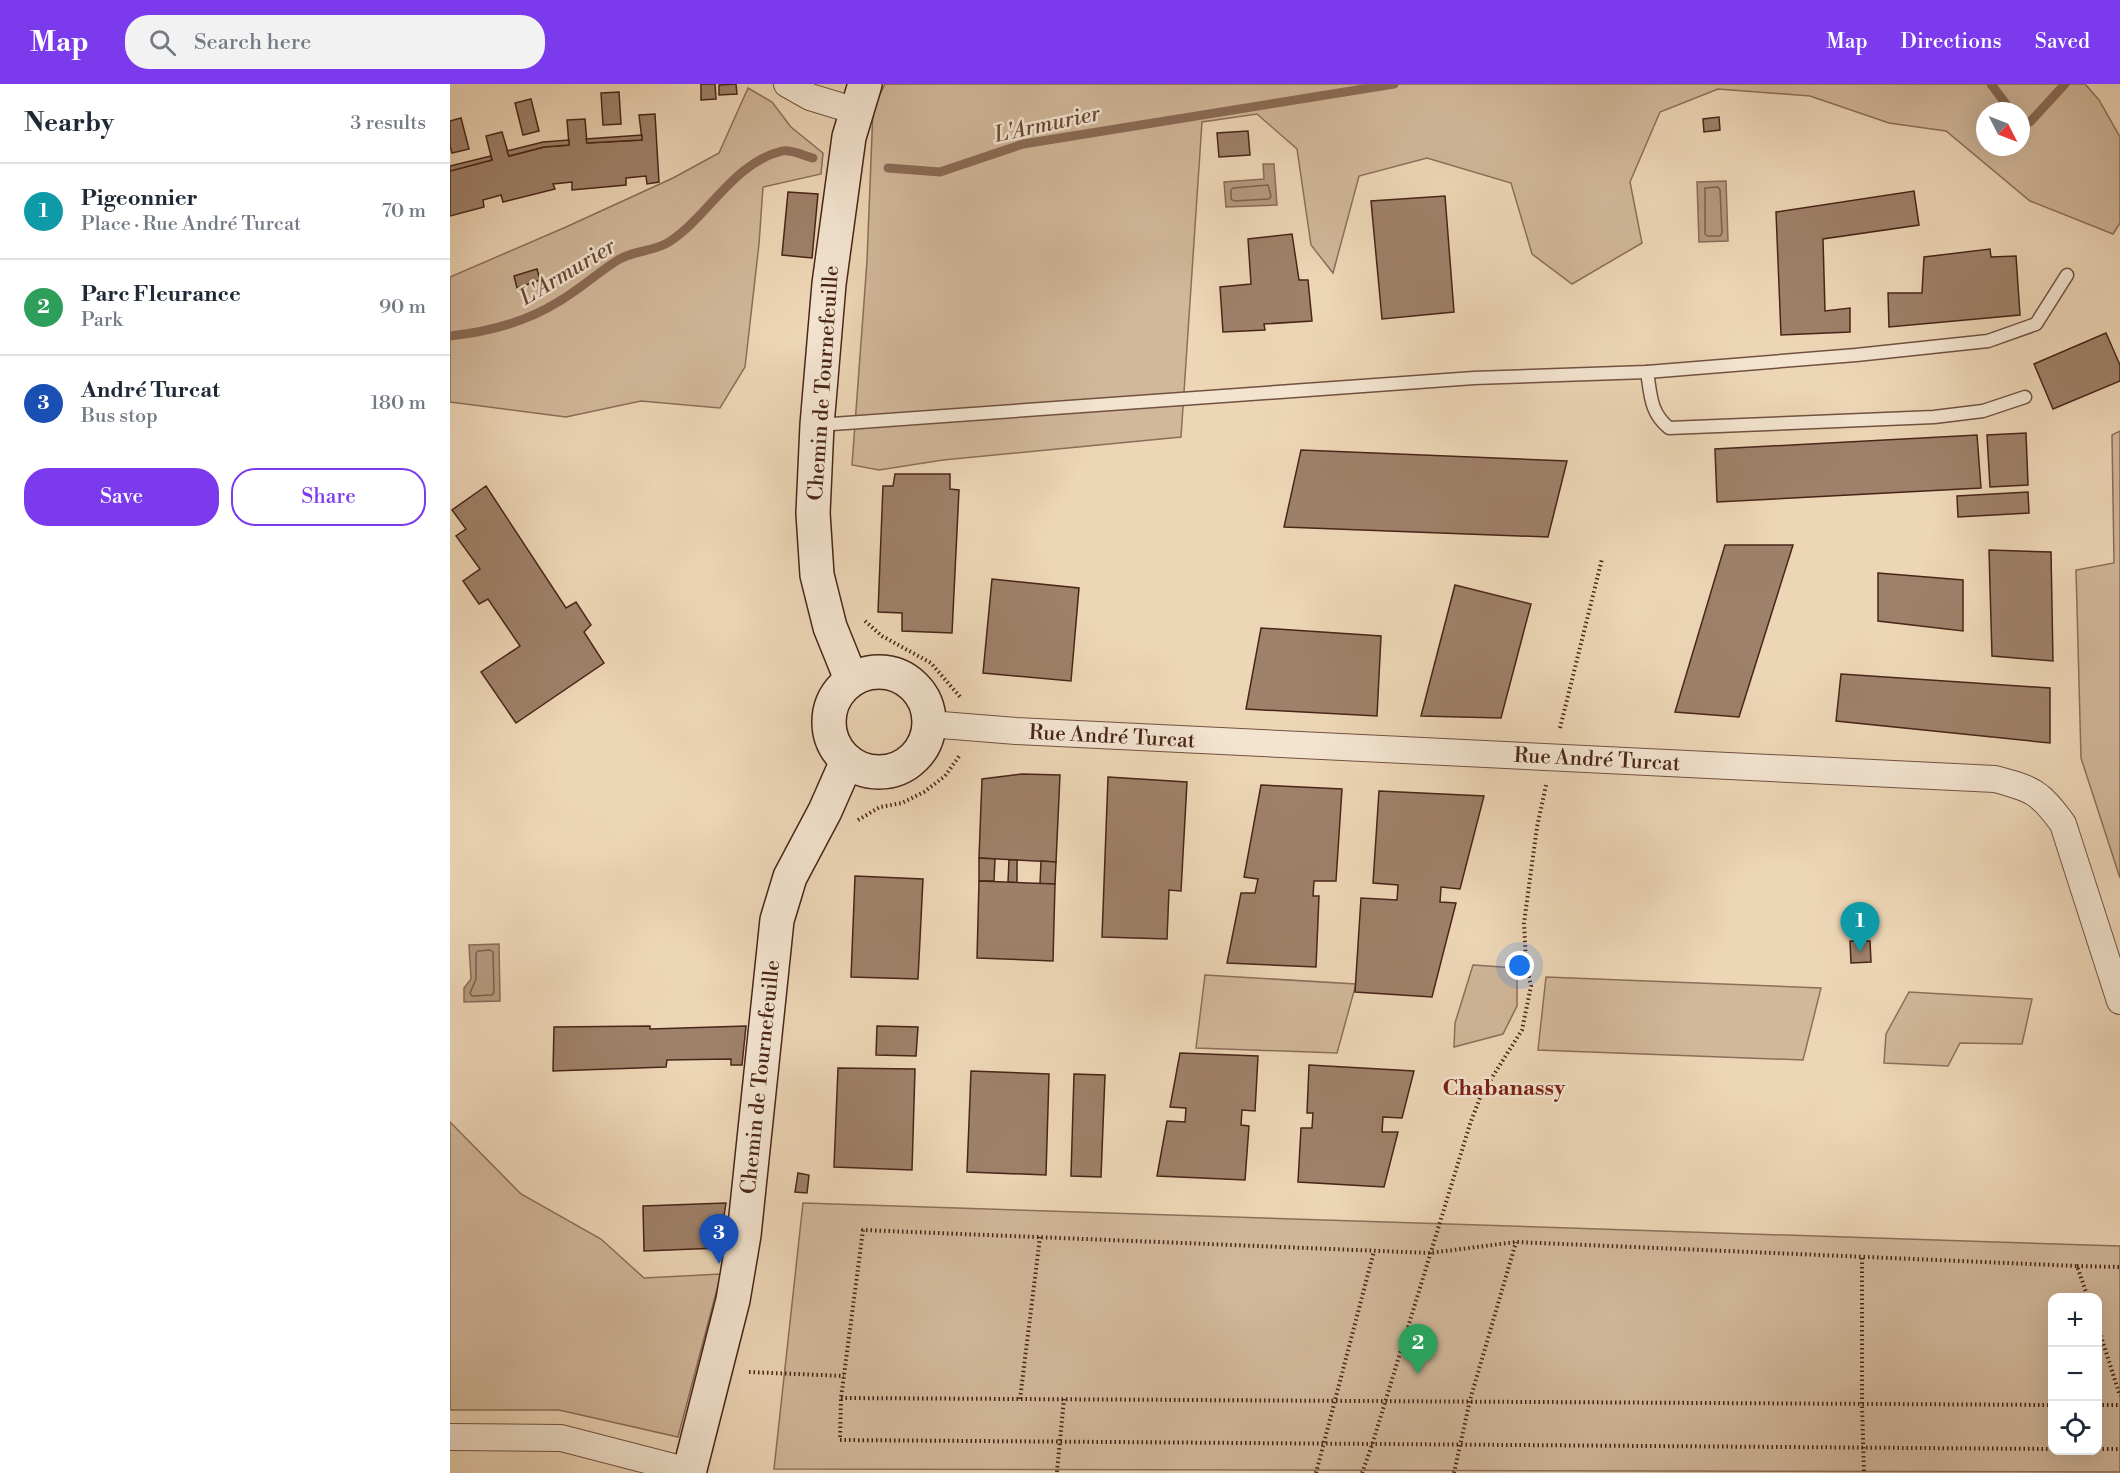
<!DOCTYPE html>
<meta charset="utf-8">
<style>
:root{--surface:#fff;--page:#f2f2f3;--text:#1f2937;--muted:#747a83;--line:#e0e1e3;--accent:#7c3aed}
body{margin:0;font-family:"Libre Bodoni",serif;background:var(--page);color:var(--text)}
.controls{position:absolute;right:18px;bottom:18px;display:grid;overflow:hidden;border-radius:12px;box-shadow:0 6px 24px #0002}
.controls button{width:54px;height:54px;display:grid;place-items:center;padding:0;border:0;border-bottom:2px solid var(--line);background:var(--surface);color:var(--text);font:30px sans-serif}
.compass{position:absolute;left:1526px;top:18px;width:54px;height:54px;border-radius:50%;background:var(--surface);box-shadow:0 6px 24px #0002;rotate:132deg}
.you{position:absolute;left:1070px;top:882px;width:21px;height:21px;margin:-15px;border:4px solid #fff;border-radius:50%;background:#1a73e8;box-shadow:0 0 0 9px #1a73e833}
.badge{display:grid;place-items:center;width:39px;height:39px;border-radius:50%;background:var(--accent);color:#fff;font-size:20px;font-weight:700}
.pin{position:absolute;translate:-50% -50px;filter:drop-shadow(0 2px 3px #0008)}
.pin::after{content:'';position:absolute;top:32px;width:21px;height:18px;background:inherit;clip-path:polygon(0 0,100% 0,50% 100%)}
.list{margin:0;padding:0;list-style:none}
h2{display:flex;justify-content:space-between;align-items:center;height:78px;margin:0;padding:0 24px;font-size:26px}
h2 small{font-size:20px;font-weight:400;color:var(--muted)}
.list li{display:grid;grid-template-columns:39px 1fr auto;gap:18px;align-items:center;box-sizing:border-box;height:96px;padding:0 24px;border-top:2px solid var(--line)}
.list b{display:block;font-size:22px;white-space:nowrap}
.list p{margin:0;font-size:20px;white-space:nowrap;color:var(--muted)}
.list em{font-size:20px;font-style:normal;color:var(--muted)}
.actions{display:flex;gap:12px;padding:18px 24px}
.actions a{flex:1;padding:14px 0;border:2px solid var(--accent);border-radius:24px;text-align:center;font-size:21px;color:var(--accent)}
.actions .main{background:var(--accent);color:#fff}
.icon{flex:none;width:33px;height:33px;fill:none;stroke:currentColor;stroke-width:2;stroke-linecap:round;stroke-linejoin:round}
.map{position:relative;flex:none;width:1670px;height:1389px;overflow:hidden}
header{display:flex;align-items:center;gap:36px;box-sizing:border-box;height:84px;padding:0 30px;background:var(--accent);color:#fff}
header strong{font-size:28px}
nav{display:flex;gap:33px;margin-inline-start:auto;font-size:21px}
.search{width:420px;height:54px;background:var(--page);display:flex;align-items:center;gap:15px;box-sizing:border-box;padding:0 21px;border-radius:24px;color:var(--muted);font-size:22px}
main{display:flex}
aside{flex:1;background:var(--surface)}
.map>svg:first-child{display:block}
.green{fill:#d1b89b;stroke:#8d6e5a;stroke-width:1.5;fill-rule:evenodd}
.water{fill:#b59a80;stroke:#8a6b56;stroke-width:1.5}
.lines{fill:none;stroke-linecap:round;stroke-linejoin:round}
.shore{stroke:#7f604c;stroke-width:1.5}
.stream{stroke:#8a6b56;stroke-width:9}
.building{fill:#9e816a;stroke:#492518;stroke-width:1.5}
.lane-casing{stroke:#725140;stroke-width:15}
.street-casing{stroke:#725140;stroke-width:28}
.secondary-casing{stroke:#492518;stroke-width:36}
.path{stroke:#492518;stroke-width:4;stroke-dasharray:1.5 3;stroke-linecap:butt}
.lane{stroke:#f3e4d0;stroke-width:12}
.street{stroke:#f3e4d0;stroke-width:26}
.secondary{stroke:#f3e4d0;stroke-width:33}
.labels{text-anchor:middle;stroke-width:5;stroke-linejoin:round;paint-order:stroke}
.street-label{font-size:21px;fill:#492518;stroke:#f3e4d0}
.water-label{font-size:22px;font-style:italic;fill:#694837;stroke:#f3e4d0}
.neighbourhood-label{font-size:22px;font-weight:bold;fill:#7a1f14;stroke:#f3e4d0}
</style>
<header>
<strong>Map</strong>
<div class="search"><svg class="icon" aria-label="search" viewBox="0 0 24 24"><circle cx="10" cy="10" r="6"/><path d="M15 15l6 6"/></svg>Search here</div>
<nav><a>Map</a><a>Directions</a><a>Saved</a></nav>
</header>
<main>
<aside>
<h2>Nearby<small>3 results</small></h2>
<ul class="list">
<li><span class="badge" style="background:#0f9aa8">1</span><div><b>Pigeonnier</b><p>Place · Rue André Turcat</p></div><em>70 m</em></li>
<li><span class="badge" style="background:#2e9e5b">2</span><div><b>Parc Fleurance</b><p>Park</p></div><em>90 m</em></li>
<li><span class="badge" style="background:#1a4fb4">3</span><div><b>André Turcat</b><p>Bus stop</p></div><em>180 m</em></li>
</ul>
<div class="actions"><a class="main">Save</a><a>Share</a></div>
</aside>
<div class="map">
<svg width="1670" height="1389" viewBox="0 0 1670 1389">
<rect width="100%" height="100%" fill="#edd6b6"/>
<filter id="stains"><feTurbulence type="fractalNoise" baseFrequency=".00333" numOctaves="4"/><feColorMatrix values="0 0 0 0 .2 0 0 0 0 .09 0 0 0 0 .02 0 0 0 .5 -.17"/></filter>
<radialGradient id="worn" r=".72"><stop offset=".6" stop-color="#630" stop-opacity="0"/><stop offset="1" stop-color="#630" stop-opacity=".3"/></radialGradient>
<g class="green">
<path d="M435 0H1635L1649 16 1670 53V139L1663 150 1580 117 1496 47 1439 39 1360 12 1268 5 1210 28 1180 98 1192 159 1122 200 1082 170 1061 99 977 74 909 92 883 189 861 161 847 65 807 30 752 38 731 353 493 376 429 386 402 381 417 177 423 25ZM1535 27H1571V63H1535Z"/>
<path d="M298 4 322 18 341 43 373 69 371 90 313 103 309 160 295 283 270 324 191 317 116 333 0 318V193L116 143 223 94 269 69Z"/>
<path d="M1670 347V794L1631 674 1626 486 1664 479 1662 351Z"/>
<path d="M1023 881 1067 884V922L1053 950 1004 963 1005 939Z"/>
<path d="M755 891 906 900 887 969 746 964Z"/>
<path d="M1096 893 1371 904 1353 976 1088 966Z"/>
<path d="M1459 908 1582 915 1572 960 1510 959 1498 982 1434 979 1436 950Z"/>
<path d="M0 1038 71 1110 151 1155 194 1194 271 1190 228 1353 109 1326H0Z"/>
<path d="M353 1119 1670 1162V1388L324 1385ZM1602 1214H1648V1366H1602Z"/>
</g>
<g class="water">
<path d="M813 80H824L827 121 776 123 774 98 814 95Z"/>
<path d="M1276 97 1278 157 1249 158 1247 98Z"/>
<path d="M49 860 50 917 14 918V904L21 895 19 861Z"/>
</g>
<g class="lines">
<g class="shore">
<path d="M818 101 821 112 819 115 784 117 781 115V106L783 104Z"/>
<path d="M1255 104 1268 103 1270 106 1272 149 1270 152H1258L1255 150Z"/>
<path d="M28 867 40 866 43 868 44 908 42 911 22 912 20 909 26 895V869Z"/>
</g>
<g class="stream">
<path d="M1541 0 1561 27"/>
<path d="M1571 39 1580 38 1615 0"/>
<path d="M438 84 490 88 573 60 944 0"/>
<path d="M0 252C39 248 74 239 108 218 129 206 147 189 168 176 184 166 203 168 219 158 259 132 283 79 332 67 341 65 355 72 363 74"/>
</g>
</g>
<g class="building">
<path d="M251 0H265L266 15 251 16Z"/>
<path d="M286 0 287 10 269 11V1Z"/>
<path d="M169 8 171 40 153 41 151 9Z"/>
<path d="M81 15 89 47 73 51 65 19Z"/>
<path d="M205 30 209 98 197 100 196 92 176 94V101L122 106V98L103 100 105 105 53 118 51 111 33 116 34 123 0 132V87L42 76 36 52 52 48 59 72 94 63 119 61 117 36 135 35 137 59 192 56 189 31Z"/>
<path d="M1269 33 1270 46 1254 48 1253 35Z"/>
<path d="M11 34 19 65 2 69 0 62V37Z"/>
<path d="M798 47 800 71 769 73 767 49Z"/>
<path d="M192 51V56L137 59 136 55Z"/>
<path d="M119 56V61L94 63 59 72 57 67 93 58Z"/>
<path d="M41 72 42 76 0 87V82Z"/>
<path d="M1464 107 1469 141 1373 155 1375 227 1400 224V248L1331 251 1326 128Z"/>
<path d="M338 108 368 110 362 174 332 171Z"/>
<path d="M995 112 1004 228 932 235 921 117Z"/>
<path d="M842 150 849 196H858L862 237 814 240 815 246 773 248 770 203 801 200 798 155Z"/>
<path d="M1540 165 1541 173 1566 172 1570 231 1439 243 1438 209H1472L1474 173Z"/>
<path d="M87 185 90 196 67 204 64 192Z"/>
<path d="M1656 249 1670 281V297L1603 325 1584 280Z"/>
<path d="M1576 349 1578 401 1540 403 1537 351Z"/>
<path d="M1527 351 1531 404 1267 418 1265 365Z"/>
<path d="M851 366 1117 377 1098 453 834 443Z"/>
<path d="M445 390H500V405L509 406 502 549 452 547V529L428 528 433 402H443Z"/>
<path d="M36 402 116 524 126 518 141 541 134 548 154 579 66 639 31 588 70 562 38 515 29 520 13 497 30 485 6 452 16 445 2 426Z"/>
<path d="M1578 408 1579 429 1508 433 1507 412Z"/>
<path d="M1275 461H1343L1289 633 1225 628Z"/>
<path d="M1539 466 1601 468 1603 577 1542 572Z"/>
<path d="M1428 489 1513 496V547L1428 537Z"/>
<path d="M542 495 629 504 621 597 533 589Z"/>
<path d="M1005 501 1081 520 1051 634 971 632Z"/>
<path d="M811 544 931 552 927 632 796 625Z"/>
<path d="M1391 590 1600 604V659L1386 637Z"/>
<path d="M572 690 610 691 606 778 529 774 532 695Z"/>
<path d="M658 693 737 698 731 807 719 806 717 855 652 853Z"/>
<path d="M811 701 892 705 886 797H864L863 812H869L866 883 777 879 791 809H805L808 795 794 793Z"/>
<path d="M929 707 1034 712 1010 805 991 803 990 818 1006 819 982 913 905 908 911 814 947 816 948 801 923 799Z"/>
<path d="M529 774 545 775 544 797H529Z"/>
<path d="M559 776H567V799L558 798Z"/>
<path d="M591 777 606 778 605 800H590Z"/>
<path d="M405 792 473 795 468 895 401 893Z"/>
<path d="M529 797 605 800 603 877 527 874Z"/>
<path d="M1400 857H1420L1421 878 1401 879Z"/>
<path d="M200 942V945L296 942 292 981H281V975L217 976 216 983 103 987 104 943Z"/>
<path d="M427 942 468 943 466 972 426 971Z"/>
<path d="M730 969 808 972 805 1027 792 1026 791 1041 799 1042 795 1096 707 1092 717 1037 735 1038 736 1024 720 1023Z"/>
<path d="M859 981 964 987 952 1034 933 1033 932 1048H948L934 1103 848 1098 851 1044H862L863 1029H857Z"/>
<path d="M388 984 465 985 462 1086 384 1083Z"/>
<path d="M521 987 599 990 596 1091 517 1088Z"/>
<path d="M624 990 655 991 651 1093 621 1092Z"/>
<path d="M348 1089 359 1091 357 1109 345 1108Z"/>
<path d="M276 1119 269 1164 194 1167 193 1122Z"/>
</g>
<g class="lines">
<defs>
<g id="lane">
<path d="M1197 288C1201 312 1200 328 1219 344L1484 333 1533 327 1575 313"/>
<path d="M368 341 1024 294 1197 288 1406 271 1538 257 1586 240 1617 191"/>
</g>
<g id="street">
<path d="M337 0 360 13 406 27"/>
<path d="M479 640 566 647 1545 695C1583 705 1590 708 1613 740L1670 917"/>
<path d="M0 1353 111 1354 239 1387"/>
</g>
<g id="secondary">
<circle cx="429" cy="638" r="50"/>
<path d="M401 595 380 543 367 491 363 429 367 341 379 200 399 53 415 0"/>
<path d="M239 1389 283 1216 294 1151 327 836 340 793 375 727 397 677"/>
</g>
</defs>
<use href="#lane" class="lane-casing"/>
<use href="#street" class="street-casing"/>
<use href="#secondary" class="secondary-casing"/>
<g class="path">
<path d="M415 537 432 552 481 579 511 614"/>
<path d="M1110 644 1152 475"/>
<path d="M408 736 430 723 452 719 474 708 495 692 510 671"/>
<path d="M1412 1174V1320L1414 1389"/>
<path d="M1627 1182 1670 1183"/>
<path d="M1648 1243 1670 1312"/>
<path d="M299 1288 394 1292"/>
<path d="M391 1314 1602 1321"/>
<path d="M570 1315 590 1153"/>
<path d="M1648 1321H1670"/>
<path d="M1602 1365 390 1356 391 1314 413 1146 980 1169 1066 1158 1627 1182 1638 1214"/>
<path d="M1648 1365H1670"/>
<path d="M607 1388 614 1315"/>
<path d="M866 1389 924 1167"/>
<path d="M912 1389 922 1361 1020 1040 1031 1011 1072 946 1081 902 1076 879 1074 839 1087 743 1096 701"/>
<path d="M1004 1389 1020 1316 1066 1158"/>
</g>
<use href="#lane" class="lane"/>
<use href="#street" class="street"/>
<use href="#secondary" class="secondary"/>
</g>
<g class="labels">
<g class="street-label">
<text transform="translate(373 299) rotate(-86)" y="7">Chemin de Tournefeuille</text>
<text transform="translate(662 652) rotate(3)" y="7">Rue André Turcat</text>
<text transform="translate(1147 675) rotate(3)" y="7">Rue André Turcat</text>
<text transform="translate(310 993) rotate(-84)" y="7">Chemin de Tournefeuille</text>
</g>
<g class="water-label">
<text transform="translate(597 39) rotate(-12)" y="8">L'Armurier</text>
<text transform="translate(117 187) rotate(-31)" y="8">L'Armurier</text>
</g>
<g class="neighbourhood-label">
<text x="1054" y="1011">Chabanassy</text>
</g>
</g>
<rect width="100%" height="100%" filter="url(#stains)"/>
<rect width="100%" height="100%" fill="url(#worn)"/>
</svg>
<div class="controls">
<button>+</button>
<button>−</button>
<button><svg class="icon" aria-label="locate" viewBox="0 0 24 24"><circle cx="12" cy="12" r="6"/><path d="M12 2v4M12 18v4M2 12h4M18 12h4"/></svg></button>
</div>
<svg class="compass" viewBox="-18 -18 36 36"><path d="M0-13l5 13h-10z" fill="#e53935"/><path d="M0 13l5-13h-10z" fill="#747a83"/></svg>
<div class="you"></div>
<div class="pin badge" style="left:1410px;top:868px;background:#0f9aa8">1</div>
<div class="pin badge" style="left:968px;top:1290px;background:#2e9e5b">2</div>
<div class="pin badge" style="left:269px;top:1180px;background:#1a4fb4">3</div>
</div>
</main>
